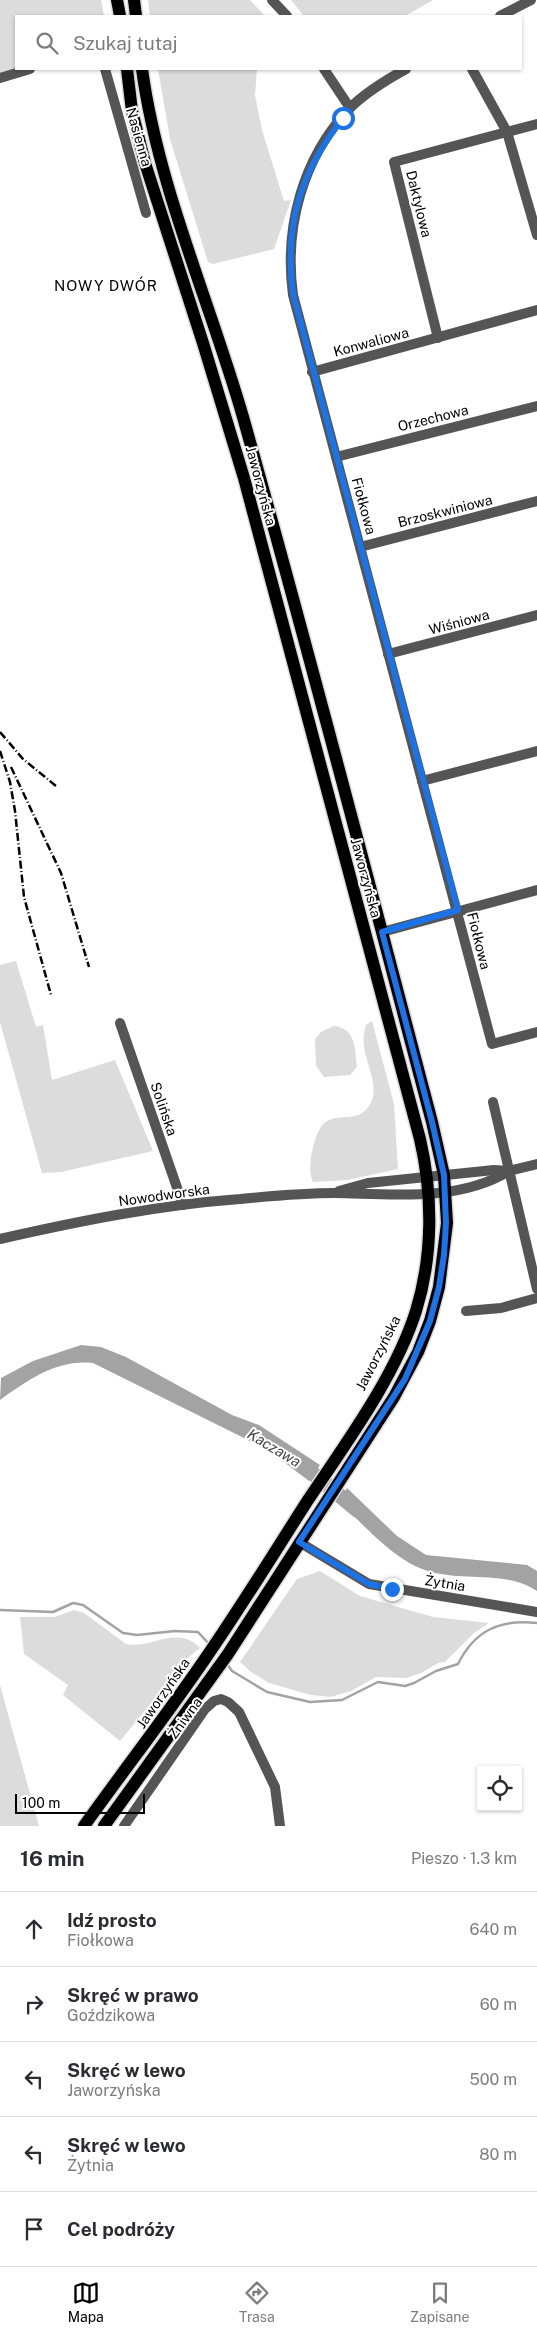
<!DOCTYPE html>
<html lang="pl">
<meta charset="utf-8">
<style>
:root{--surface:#fff;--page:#f2f2f3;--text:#2b2b33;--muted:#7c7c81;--line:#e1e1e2;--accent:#000}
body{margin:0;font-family:"Public Sans",sans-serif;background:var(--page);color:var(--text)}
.controls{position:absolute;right:15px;bottom:15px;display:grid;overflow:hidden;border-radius:0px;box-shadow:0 1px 4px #0004}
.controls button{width:45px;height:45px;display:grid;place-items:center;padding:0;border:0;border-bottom:1px solid var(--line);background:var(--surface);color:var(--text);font:25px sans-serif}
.scale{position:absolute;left:15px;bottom:12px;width:130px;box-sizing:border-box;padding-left:5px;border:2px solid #000;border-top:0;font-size:14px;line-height:18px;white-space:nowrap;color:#000;-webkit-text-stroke:4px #fff;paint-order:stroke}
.stop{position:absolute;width:15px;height:15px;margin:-11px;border:4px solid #1a73e8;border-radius:50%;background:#fff}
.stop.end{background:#1a73e8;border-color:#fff;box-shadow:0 1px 5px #0008}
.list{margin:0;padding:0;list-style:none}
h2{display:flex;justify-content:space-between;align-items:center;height:65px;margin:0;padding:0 20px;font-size:21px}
h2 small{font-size:16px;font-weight:400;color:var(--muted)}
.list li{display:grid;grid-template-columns:32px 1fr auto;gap:15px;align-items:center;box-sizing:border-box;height:75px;padding:0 20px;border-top:1px solid var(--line)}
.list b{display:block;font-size:19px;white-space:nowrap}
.list p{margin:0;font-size:16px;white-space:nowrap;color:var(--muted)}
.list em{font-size:16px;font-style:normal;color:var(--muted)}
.icon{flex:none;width:28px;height:28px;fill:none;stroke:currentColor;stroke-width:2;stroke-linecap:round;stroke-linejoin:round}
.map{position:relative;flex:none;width:537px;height:1826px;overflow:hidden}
.search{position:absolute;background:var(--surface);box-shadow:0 1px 4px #0004;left:15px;right:15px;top:15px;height:55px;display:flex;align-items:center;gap:12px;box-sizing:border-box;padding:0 18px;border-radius:0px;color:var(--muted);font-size:19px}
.sheet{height:440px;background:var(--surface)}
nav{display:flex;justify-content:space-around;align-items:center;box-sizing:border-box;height:70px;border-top:1px solid var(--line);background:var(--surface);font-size:14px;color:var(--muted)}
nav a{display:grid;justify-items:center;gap:2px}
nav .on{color:var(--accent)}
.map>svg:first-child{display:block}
.green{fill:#dcdcdc}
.water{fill:#a3a3a3}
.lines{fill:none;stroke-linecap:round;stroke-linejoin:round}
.stream{stroke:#a3a3a3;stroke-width:2.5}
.river{stroke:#a3a3a3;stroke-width:15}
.major-casing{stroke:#dbdbdb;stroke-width:15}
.minor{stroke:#555;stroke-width:10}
.major{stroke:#000;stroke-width:12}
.rail{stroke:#000;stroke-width:2.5;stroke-dasharray:8 2.5 1 2.5;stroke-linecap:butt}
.route{stroke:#1a73e8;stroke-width:6}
.labels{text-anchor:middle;stroke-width:4;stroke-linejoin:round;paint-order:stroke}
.street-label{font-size:14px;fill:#000;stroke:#fff}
.neighbourhood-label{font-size:15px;letter-spacing:1px;fill:#000;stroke:#fff}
.water-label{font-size:15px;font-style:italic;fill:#444;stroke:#fff}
</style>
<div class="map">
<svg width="537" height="1826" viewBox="0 0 537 1826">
<rect width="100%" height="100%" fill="#fff"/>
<g class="green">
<path d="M0 0H101L104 16H16V68L0 74Z"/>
<path d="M148 0H250L265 16H150Z"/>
<path d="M291 0H433L405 16H304Z"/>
<path d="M158 69H257L255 95 262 130 284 201 291 200 274 249 213 264 208 262 170 139Z"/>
<path d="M16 961 36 1027 43 1025 52 1080 115 1060 153 1151 61 1172 42 1173 0 1022V965Z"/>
<path d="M372 1021 394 1104 398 1169 348 1180 313 1182C306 1169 314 1128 327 1121 341 1113 357 1123 369 1106 385 1083 355 1054 366 1025Z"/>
<path d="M334 1026C356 1028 355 1050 357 1067L350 1075 324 1077 316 1066 315 1039 321 1032Z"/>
<path d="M320 1571 360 1596 433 1617 489 1623 474 1633 445 1662 438 1663 421 1673 406 1678 376 1677 351 1691 331 1697 311 1695 269 1683 251 1672 240 1662 297 1579Z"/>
<path d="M74 1610 84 1613 126 1644C151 1649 178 1624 200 1648L189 1657 120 1741 63 1695 68 1685 24 1654 20 1617H55Z"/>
<path d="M0 1685 39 1826H0Z"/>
</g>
<g class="water">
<path d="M81 1345 101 1347 126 1357 232 1415 259 1425 320 1465 309 1481 280 1459 248 1440 93 1363C57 1359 28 1380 0 1400L1 1378 33 1361Z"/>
<path d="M347 1488 397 1536 426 1555 527 1565 537 1571V1591C504 1569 462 1583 425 1570 394 1560 363 1524 339 1502Z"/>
</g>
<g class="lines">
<g class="stream">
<path d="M0 1610 53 1612 73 1603 83 1605 123 1633 137 1635 175 1631 198 1632 210 1645"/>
<path d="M227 1664 232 1671 267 1692 310 1702 342 1700 378 1682 405 1686 414 1683 436 1671 458 1664C475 1630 500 1619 537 1623"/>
</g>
<path class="river" d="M298 1461 357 1510"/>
<defs>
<g id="major">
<path d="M117 0 120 16"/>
<path d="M134 0 136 16"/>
<path d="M84 1826C124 1770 166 1716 205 1659 241 1607 274 1553 308 1500 346 1443 395 1377 416 1311 433 1256 433 1195 420 1139L244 478 203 343 145 163 132 111 127 69"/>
<path d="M104 1826 228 1654 394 1397 418 1352 430 1321 439 1287 447 1223 444 1175 432 1122C370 887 309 651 243 417 210 302 158 187 142 69"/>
</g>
</defs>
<use href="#major" class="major-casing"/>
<g class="minor">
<path d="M272 0 287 16"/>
<path d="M500 16 531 0"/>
<path d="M105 69 146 213"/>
<path d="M324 69 350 108"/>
<path d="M406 69C386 80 366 92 350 108 302 158 284 228 293 295L492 1044 537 1032"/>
<path d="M472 69 507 132 537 235"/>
<path d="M0 78 30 69"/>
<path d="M438 338 394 162 537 124"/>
<path d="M312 372 537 310"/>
<path d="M336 457 537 406"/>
<path d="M360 547 537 501"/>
<path d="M388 654 537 615"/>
<path d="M422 781 537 751"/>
<path d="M382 932 537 890"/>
<path d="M120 1023 183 1205"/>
<path d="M493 1102 537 1289"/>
<path d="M339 1191 368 1183 494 1170 509 1171 537 1164"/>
<path d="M0 1239C79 1221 159 1205 240 1199 271 1196 304 1193 335 1193 392 1194 459 1202 509 1171"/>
<path d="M466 1311 501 1308 537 1298"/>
<path d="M299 1542 369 1584 537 1612"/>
<path d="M124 1826 205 1709 214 1701 221 1699 228 1702 239 1712 275 1787 280 1826"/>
</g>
<use href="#major" class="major"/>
<g class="rail">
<path d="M0 732 23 759 56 786"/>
<path d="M0 751 10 782 15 811 24 897 51 995"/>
<path d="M11 767 61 873 89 967"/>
</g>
</g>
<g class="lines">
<path class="route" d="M343 118C300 173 284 225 293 294L458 910 382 932 432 1122 444 1175 446 1223 444 1255 439 1287 430 1321 405 1379 299 1542 369 1584 392 1589"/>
</g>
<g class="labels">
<g class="street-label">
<text transform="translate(139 137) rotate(74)" y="5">Nasienna</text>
<text transform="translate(419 204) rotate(76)" y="5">Daktylowa</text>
<text transform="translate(371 342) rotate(-15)" y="5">Konwaliowa</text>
<text transform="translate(433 418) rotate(-14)" y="5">Orzechowa</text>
<text transform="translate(261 486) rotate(75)" y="5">Jaworzyńska</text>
<text transform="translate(364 506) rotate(75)" y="5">Fiołkowa</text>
<text transform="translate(445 511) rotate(-14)" y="5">Brzoskwiniowa</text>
<text transform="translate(459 622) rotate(-15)" y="5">Wiśniowa</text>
<text transform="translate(366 878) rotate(75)" y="5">Jaworzyńska</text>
<text transform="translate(479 941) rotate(76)" y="5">Fiołkowa</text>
<text transform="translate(164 1109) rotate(71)" y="5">Solińska</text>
<text transform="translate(164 1195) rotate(-8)" y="5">Nowodworska</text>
<text transform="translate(378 1353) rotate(-63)" y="5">Jaworzyńska</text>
<text transform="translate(445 1583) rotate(9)" y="5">Żytnia</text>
<text transform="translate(163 1693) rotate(-55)" y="5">Jaworzyńska</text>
<text transform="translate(185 1718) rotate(-54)" y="5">Żniwna</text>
</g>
<g class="neighbourhood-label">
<text x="106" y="291">NOWY DWÓR</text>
</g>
<g class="water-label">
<text transform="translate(274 1448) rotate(31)" y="5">Kaczawa</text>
</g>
</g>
</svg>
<div class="controls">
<button><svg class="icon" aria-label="locate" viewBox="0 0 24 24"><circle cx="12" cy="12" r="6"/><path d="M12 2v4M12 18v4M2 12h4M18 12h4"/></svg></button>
</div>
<div class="scale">100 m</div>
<div class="stop" style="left:343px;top:118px"></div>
<div class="stop end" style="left:392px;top:1589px"></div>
<div class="search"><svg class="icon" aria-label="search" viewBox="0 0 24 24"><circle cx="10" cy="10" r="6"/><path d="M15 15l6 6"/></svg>Szukaj tutaj</div>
</div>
<section class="sheet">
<h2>16 min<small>Pieszo · 1.3 km</small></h2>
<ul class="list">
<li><svg class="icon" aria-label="ahead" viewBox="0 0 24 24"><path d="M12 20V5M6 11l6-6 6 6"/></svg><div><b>Idź prosto</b><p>Fiołkowa</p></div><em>640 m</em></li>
<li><svg class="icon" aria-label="right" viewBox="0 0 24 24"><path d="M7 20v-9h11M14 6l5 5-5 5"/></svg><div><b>Skręć w prawo</b><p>Goździkowa</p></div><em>60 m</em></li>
<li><svg class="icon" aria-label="left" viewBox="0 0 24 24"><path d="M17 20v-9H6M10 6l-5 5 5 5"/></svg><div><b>Skręć w lewo</b><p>Jaworzyńska</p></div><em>500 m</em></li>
<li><svg class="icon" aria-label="left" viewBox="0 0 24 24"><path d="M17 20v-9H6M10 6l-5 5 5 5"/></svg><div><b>Skręć w lewo</b><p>Żytnia</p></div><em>80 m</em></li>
<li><svg class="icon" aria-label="arrive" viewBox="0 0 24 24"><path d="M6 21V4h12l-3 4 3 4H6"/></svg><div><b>Cel podróży</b></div></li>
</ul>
</section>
<nav>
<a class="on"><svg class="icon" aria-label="map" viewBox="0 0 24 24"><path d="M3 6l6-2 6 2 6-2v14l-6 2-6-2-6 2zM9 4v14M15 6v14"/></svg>Mapa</a>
<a><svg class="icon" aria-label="directions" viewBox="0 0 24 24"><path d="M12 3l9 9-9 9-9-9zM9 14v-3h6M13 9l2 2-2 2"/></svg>Trasa</a>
<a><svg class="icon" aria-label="saved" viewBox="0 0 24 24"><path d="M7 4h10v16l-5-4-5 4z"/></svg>Zapisane</a>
</nav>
